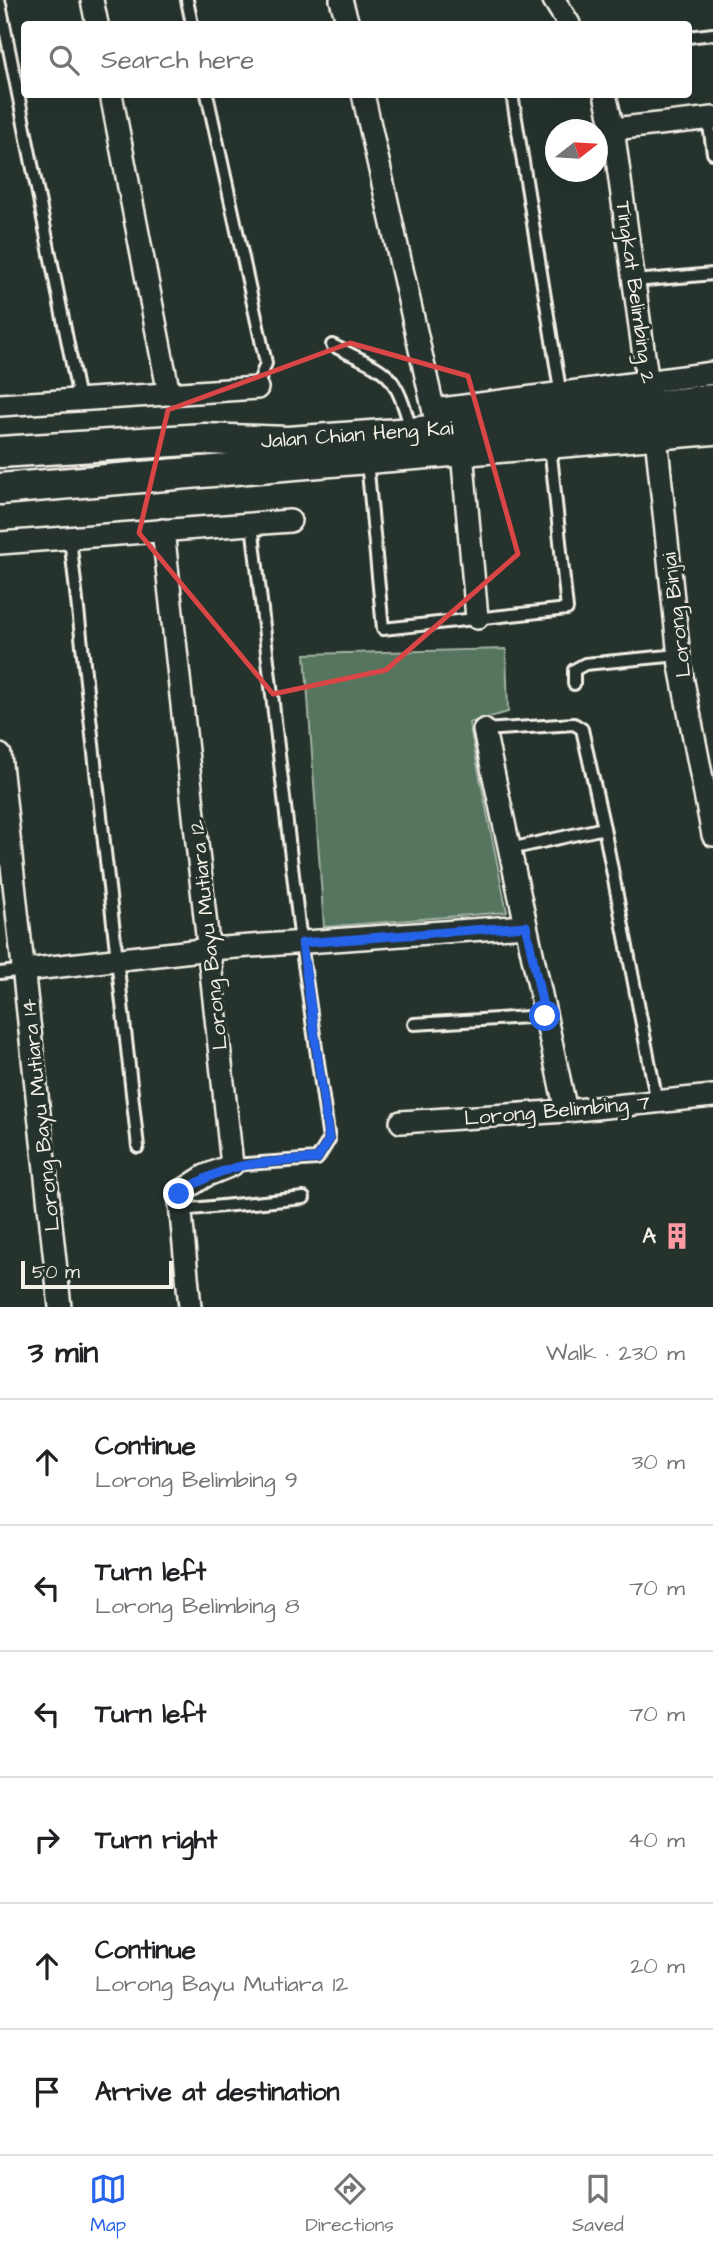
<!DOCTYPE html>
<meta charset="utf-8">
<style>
:root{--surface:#fff;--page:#f2f2f2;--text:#202124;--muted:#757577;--line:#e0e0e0;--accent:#2563eb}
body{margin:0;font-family:"Architects Daughter",sans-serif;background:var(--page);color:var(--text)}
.compass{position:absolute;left:545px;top:119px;width:63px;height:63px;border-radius:50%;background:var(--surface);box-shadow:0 7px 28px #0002;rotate:73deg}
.scale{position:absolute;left:21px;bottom:18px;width:152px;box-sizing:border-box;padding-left:7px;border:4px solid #f4f1e8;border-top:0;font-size:19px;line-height:24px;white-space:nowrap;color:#f4f1e8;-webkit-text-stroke:5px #26332d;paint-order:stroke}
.stop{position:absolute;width:21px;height:21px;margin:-16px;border:5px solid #2563eb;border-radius:50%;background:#fff}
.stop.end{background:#2563eb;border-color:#fff;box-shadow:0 2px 7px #0008}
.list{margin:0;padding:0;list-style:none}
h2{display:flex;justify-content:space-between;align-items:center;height:91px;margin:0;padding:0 28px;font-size:30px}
h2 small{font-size:23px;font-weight:400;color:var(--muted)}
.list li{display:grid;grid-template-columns:46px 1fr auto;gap:21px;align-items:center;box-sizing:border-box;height:126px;padding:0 28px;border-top:2px solid var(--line)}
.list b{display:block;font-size:26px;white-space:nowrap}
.list p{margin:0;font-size:23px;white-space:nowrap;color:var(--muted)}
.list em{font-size:23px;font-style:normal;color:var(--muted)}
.icon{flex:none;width:38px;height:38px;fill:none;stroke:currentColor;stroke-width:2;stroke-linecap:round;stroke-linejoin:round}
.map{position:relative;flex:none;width:713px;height:1307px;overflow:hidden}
.search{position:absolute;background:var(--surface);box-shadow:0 7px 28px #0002;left:21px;right:21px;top:21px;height:77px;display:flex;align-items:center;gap:18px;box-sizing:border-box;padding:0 24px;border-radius:7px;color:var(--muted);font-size:26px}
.sheet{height:847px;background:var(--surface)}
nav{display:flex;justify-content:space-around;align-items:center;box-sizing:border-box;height:98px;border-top:2px solid var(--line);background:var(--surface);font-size:19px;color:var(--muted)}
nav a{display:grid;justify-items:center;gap:4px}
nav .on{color:var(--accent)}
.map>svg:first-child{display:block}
.green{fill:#54745e;stroke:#a4b2a3;stroke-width:2}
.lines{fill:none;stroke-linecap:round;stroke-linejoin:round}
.service-casing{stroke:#f4f1e8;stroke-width:16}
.minor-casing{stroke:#f4f1e8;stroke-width:26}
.secondary-casing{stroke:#f4f1e8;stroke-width:35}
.service{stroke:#26332d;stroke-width:10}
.minor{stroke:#26332d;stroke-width:21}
.secondary{stroke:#26332d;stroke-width:30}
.route{stroke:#2563eb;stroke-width:9}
.marked{fill:none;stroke:#da4645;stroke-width:5;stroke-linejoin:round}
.labels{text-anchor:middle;stroke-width:6;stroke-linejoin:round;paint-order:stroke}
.street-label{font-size:21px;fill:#f4f1e8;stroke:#26332d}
.poi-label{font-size:21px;font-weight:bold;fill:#f4f1e8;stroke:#26332d;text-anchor:end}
</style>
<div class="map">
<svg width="713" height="1307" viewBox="0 0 713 1307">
<rect width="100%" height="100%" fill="#26332d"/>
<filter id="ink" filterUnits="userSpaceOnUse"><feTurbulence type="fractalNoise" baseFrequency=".0143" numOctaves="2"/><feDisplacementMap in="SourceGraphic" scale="14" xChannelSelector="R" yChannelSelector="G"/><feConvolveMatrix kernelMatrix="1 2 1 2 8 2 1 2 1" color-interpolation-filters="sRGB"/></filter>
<g filter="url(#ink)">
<path class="green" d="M506 649 508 712 469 723 507 912 324 927 305 654Z"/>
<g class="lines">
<defs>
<g id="service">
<path d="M187 0 192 24"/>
<path d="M0 4 79 399"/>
<path d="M688 37 713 34"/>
<path d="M207 94 266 363 257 388"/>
<path d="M512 94 561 396"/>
<path d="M708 118 713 153"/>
<path d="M635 281 713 274"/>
<path d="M332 345C387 373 394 367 411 430"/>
<path d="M367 461 383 629 567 609 550 445"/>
<path d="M70 538 138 1147"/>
<path d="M574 684V670L585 664 679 655"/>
<path d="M484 730 574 724 582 729 604 828 657 1102"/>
<path d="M510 849 604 828"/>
<path d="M0 973 25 970"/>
<path d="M414 1024 545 1016"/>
<path d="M232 1165 317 1159 329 1140 301 943 252 524"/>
<path d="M181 1210 304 1198"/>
</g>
<g id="minor">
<path d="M92 0 97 24"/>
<path d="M341 0 348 24"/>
<path d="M554 0 569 24"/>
<path d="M111 94 169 394"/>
<path d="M363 94 438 430"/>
<path d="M605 94 613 129 651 407"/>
<path d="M613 129 713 118"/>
<path d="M0 405 257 388"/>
<path d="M434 410 713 373"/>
<path d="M656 436 680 666 713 835"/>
<path d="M462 452 477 618"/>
<path d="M163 530 232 1165 205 1176 179 1193 190 1307"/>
<path d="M0 543 290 521"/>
<path d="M484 730 566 1111"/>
<path d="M0 755 60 1307"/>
<path d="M25 970 210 949 526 926"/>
<path d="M401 1122 566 1111 713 1096"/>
</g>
<g id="secondary">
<path d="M0 452 204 439 288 442 412 433 713 400"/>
<path d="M0 489 713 429"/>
</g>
</defs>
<use href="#service" class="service-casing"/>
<use href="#minor" class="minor-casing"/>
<use href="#secondary" class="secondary-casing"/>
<use href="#service" class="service"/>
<use href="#minor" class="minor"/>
<use href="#secondary" class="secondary"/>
</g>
</g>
<g class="lines" filter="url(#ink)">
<path class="route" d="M179 1194C228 1160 260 1163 317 1159L329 1140 302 943 526 926 545 1016"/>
</g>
<path class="marked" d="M350 343 468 376 518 554 386 670 273 694 139 533 168 410Z"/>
<defs>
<symbol id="building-bare" viewBox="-9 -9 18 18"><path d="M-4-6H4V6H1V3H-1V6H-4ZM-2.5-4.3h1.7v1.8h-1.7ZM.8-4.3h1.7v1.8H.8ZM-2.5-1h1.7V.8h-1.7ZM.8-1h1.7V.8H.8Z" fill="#ff9aa2" stroke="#26332d" stroke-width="2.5" paint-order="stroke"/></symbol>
</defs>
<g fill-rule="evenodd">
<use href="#building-bare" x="658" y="1217" width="38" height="38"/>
</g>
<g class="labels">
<g class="street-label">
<text transform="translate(636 292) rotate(82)" y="7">Tingkat Belimbing 2</text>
<text transform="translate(357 434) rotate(-4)" y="7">Jalan Chian Heng Kai</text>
<text transform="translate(676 615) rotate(-97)" y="7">Lorong Binjai</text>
<text transform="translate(208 935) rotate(-96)" y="7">Lorong Bayu Mutiara 12</text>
<text transform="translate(557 1110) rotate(-5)" y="7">Lorong Belimbing 7</text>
<text transform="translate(40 1115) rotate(-96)" y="7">Lorong Bayu Mutiara 14</text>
</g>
<g class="poi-label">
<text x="656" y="1243">A</text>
</g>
</g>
</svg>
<svg class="compass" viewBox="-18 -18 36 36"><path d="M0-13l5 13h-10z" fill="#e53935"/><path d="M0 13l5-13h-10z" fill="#757577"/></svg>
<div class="scale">50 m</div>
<div class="stop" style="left:545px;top:1016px"></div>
<div class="stop end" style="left:179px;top:1194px"></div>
<div class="search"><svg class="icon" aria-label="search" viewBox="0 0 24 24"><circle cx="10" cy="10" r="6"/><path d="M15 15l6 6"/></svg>Search here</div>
</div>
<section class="sheet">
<h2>3 min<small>Walk · 230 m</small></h2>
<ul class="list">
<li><svg class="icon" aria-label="ahead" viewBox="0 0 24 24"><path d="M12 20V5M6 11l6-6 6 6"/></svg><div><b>Continue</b><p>Lorong Belimbing 9</p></div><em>30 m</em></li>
<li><svg class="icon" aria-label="left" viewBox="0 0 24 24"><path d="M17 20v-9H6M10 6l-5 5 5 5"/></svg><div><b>Turn left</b><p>Lorong Belimbing 8</p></div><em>70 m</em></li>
<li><svg class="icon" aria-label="left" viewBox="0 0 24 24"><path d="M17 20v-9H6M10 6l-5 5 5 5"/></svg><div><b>Turn left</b></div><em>70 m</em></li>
<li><svg class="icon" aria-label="right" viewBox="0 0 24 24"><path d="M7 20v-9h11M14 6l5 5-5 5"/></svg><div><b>Turn right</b></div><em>40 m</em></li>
<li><svg class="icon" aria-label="ahead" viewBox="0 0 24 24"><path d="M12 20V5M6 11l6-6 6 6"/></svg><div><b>Continue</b><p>Lorong Bayu Mutiara 12</p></div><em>20 m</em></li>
<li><svg class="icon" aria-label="arrive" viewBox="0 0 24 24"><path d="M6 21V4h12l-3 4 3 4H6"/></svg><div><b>Arrive at destination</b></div></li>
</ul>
</section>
<nav>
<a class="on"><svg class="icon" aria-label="map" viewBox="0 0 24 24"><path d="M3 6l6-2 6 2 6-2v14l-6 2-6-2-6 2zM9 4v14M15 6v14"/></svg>Map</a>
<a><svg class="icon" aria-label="directions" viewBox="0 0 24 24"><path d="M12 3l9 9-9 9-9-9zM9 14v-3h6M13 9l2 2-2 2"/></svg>Directions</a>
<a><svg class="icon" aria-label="saved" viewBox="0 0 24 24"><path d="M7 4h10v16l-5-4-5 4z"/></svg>Saved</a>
</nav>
